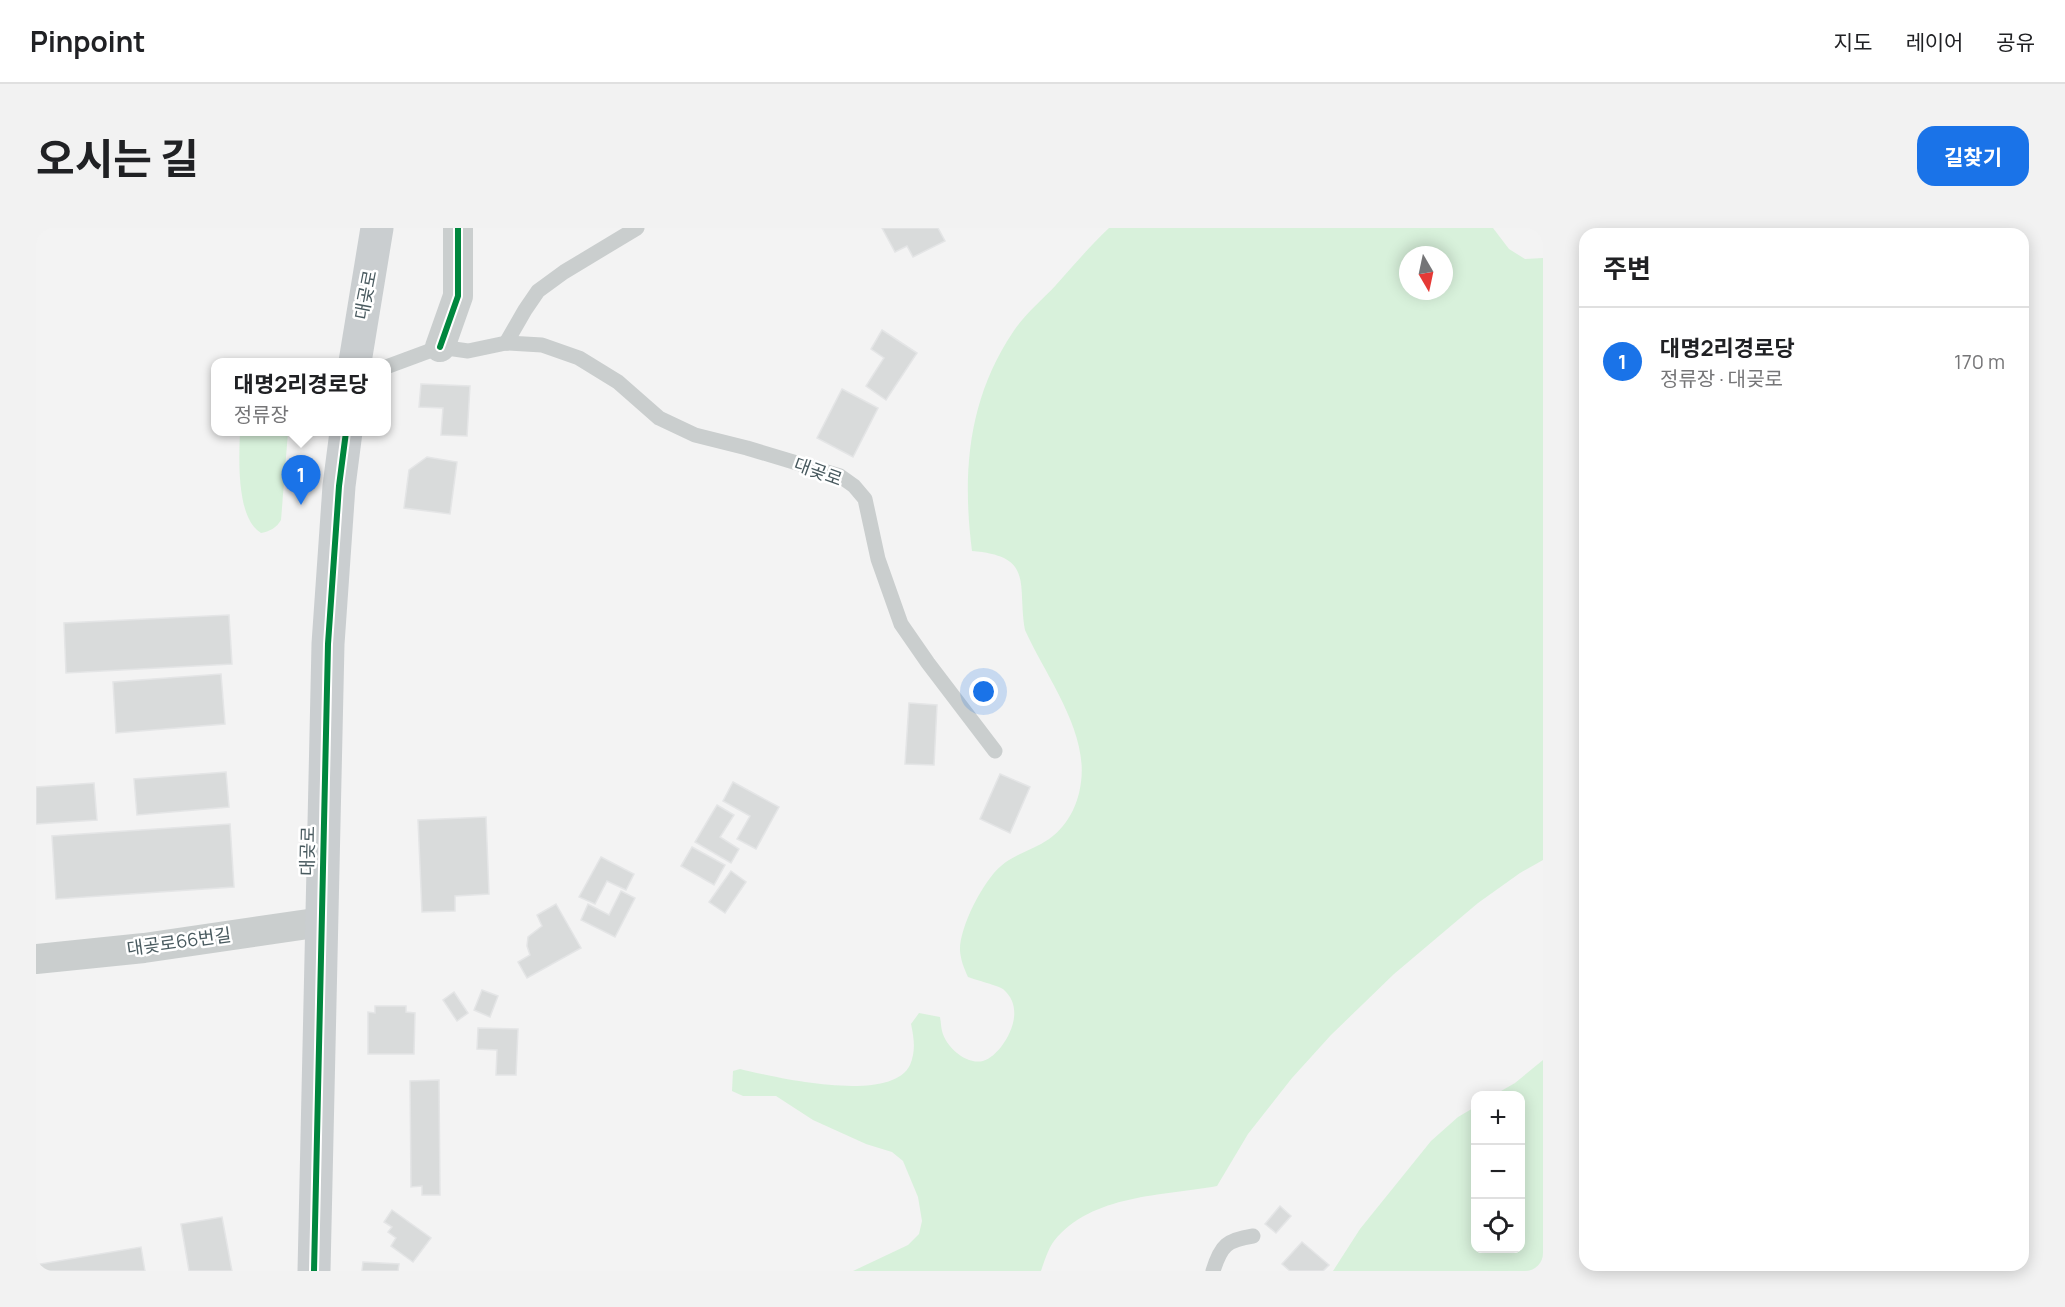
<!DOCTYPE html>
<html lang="ko">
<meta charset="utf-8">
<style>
:root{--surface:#fff;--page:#f2f2f2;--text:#202124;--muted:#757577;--line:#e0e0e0;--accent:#1a73e8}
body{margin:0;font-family:Manrope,"Noto Sans KR",sans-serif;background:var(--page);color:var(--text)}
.controls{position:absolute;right:18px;bottom:18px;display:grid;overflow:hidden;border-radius:12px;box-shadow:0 3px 15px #0003}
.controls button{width:54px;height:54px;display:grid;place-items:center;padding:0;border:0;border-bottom:2px solid var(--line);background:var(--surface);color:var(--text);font:30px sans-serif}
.compass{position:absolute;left:1363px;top:18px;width:54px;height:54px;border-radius:50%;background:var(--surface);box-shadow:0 3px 15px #0003;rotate:171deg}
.you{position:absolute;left:948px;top:464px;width:21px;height:21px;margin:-15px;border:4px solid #fff;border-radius:50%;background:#1a73e8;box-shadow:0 0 0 9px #1a73e833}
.badge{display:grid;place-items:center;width:39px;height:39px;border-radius:50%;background:var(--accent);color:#fff;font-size:20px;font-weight:700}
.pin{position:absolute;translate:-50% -50px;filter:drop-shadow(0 2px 3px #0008)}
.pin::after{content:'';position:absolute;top:32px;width:21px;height:18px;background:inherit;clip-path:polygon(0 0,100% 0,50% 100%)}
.popup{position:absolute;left:175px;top:130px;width:180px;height:78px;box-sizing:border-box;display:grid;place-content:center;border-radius:12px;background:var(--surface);filter:drop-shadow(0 2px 4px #0005);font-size:20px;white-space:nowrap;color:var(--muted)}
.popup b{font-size:22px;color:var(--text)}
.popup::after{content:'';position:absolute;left:50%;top:100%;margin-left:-12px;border:12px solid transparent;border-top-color:var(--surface)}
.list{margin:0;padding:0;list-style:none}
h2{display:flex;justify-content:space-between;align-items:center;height:78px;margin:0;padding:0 24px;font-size:26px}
h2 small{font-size:20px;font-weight:400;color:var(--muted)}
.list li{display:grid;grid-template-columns:39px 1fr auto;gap:18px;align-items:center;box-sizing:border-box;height:108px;padding:0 24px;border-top:2px solid var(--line)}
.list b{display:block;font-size:22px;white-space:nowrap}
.list p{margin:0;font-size:20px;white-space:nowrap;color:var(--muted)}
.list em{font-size:20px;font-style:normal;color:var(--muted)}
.icon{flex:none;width:33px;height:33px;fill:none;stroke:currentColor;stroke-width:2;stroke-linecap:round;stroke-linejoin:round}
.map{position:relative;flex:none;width:1507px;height:1043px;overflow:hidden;border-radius:18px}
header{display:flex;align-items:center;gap:36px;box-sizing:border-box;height:84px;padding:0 30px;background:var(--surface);border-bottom:2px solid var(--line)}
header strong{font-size:28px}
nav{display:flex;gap:33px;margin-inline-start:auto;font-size:21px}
.intro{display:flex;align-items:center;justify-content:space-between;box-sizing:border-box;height:144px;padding:0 36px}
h1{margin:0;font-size:42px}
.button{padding:15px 27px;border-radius:18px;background:var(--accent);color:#fff;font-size:21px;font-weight:700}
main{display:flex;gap:36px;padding:0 36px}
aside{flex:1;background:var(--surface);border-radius:18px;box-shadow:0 3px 15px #0003}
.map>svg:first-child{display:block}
.green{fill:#d8f1db;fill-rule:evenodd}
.building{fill:#d9dbdb;stroke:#e4e5e6;stroke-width:1.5}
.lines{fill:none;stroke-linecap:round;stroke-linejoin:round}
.lane{stroke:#cacece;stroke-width:15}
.street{stroke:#cacece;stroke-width:30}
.secondary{stroke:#caced0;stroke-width:33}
.cycleway-casing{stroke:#fff;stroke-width:10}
.cycleway{stroke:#00873e;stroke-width:6}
.labels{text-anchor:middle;stroke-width:5;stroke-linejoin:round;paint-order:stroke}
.street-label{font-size:18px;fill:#495a5f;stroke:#fff}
</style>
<header>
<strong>Pinpoint</strong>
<nav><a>지도</a><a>레이어</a><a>공유</a></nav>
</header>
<div class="intro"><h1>오시는 길</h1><a class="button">길찾기</a></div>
<main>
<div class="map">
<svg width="1507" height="1043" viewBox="0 0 1507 1043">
<rect width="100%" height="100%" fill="#f3f3f3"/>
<g class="green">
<path d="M1073 0H1457L1473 21 1489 31 1507 30V632L1484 645 1442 675 1358 746 1295 807 1256 850 1212 906 1181 958C1127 968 1056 966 1018 1013 1012 1021 1008 1034 1005 1043H817L872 1017 883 1006 886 993 882 969 867 933 856 924 830 916 777 892 740 868H707L696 863 697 843 704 841C737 849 855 877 874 837 880 823 878 810 875 796L883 785 904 789C905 794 905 799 906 803 910 819 930 837 947 833 954 831 961 824 965 819 978 802 986 777 967 761 963 758 940 752 932 749 928 740 925 733 924 723 923 700 947 653 965 638 976 628 992 623 1005 616 1028 604 1042 580 1045 554 1052 502 1009 447 989 402 981 356 999 328 936 323 926 245 932 171 977 104 988 87 1006 72 1020 57 1037 38 1054 18 1073 0ZM1372 27H1408V63H1372Z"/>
<path d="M204 204H252L245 292C240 300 235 303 225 305 200 290 203 230 204 204Z"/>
<path d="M1507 832V1043H1297L1324 1001 1395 913 1422 889 1439 879 1440 1020H1484V868L1458 867 1479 855Z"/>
</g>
<g class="building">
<path d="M846 0H902L909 13 877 29 871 18 859 24Z"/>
<path d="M846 102 881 125 850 172 830 158 848 130 835 121Z"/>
<path d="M385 156 434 158 431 208 405 207 407 180 383 179Z"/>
<path d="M806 161 842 180 817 229 781 210Z"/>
<path d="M391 229 421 234 414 286 368 280 373 242Z"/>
<path d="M193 387 196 436 30 445 28 395Z"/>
<path d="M185 446 189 496 80 505 77 454Z"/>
<path d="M873 475 901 477 898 537 869 536Z"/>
<path d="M190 544 193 579 101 587 98 551Z"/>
<path d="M964 546 994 559 974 605 944 591Z"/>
<path d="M697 554 743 579 720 621 701 611 714 588 687 573Z"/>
<path d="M58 555 61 592 0 596V559Z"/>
<path d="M681 577 698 587 684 609 703 621 695 635 659 614Z"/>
<path d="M450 589 453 666 419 668V683L386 684 382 592Z"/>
<path d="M194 596 198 659 20 671 16 608Z"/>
<path d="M656 619 689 637 678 657 645 638Z"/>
<path d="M565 629 598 646 590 662 571 653 559 676 543 669Z"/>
<path d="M695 643 710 654 689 685 673 674Z"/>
<path d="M585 663 599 670 579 709 545 692 552 676 573 687Z"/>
<path d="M520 676 545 720 491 750 482 734 494 727 491 718 492 709 506 698 501 687Z"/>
<path d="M446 762 462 768 454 789 438 782Z"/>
<path d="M418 764 432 785 421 793 407 772Z"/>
<path d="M339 778H370V784L379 785 378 826H332V784L339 785Z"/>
<path d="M442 800 482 801 480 847H460L461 822 441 821Z"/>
<path d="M403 852 404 967H386V958L375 959 374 853Z"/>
<path d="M1244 978 1255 988 1240 1005 1229 996Z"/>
<path d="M356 982 395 1010 377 1034 355 1018 360 1010 352 1004 356 999 348 994Z"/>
<path d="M186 989 196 1043H153L145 996Z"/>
<path d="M1266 1014 1293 1037 1287 1043H1254L1246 1036Z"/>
<path d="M105 1019 109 1043H5L4 1036Z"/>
<path d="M327 1034 363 1036 362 1043H326Z"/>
</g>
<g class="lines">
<g class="lane">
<path d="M470 115 489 82 502 63 528 44 601 0"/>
<path d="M350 139 404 119 432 123 470 115 506 117 543 130 582 154 623 190 659 207 711 220 804 248 818 258 829 271 842 331 865 396 892 435 959 523"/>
<path d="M1177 1043C1185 1017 1191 1012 1217 1008"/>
</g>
<g class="street">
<path d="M404 119 422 68V0"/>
<path d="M0 731 108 720 286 694"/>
</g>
<g class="secondary">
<path d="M319 134 341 0"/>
<path d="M278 1043 292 416 303 258 310 204"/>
</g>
<defs>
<g id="cycleway">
<path d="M404 119 422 68V0"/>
<path d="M278 1043 292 416 303 258 310 204"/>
</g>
</defs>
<use href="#cycleway" class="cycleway-casing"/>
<use href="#cycleway" class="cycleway"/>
</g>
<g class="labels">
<g class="street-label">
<text transform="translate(330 67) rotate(-79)" y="6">대곶로</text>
<text transform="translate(782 244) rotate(20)" y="6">대곶로</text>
<text transform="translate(272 623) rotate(-89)" y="6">대곶로</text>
<text transform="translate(143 714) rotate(-8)" y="6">대곶로66번길</text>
</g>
</g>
</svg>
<div class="controls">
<button>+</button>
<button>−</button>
<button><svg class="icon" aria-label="locate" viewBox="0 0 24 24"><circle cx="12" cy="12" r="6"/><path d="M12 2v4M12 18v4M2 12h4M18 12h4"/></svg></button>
</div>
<svg class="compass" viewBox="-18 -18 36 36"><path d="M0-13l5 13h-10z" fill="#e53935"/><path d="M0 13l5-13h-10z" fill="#757577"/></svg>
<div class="you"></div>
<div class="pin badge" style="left:265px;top:277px">1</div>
<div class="popup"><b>대명2리경로당</b>정류장</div>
</div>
<aside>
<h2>주변<small></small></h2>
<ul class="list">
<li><span class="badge">1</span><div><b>대명2리경로당</b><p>정류장 · 대곶로</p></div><em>170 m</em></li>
</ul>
</aside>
</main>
